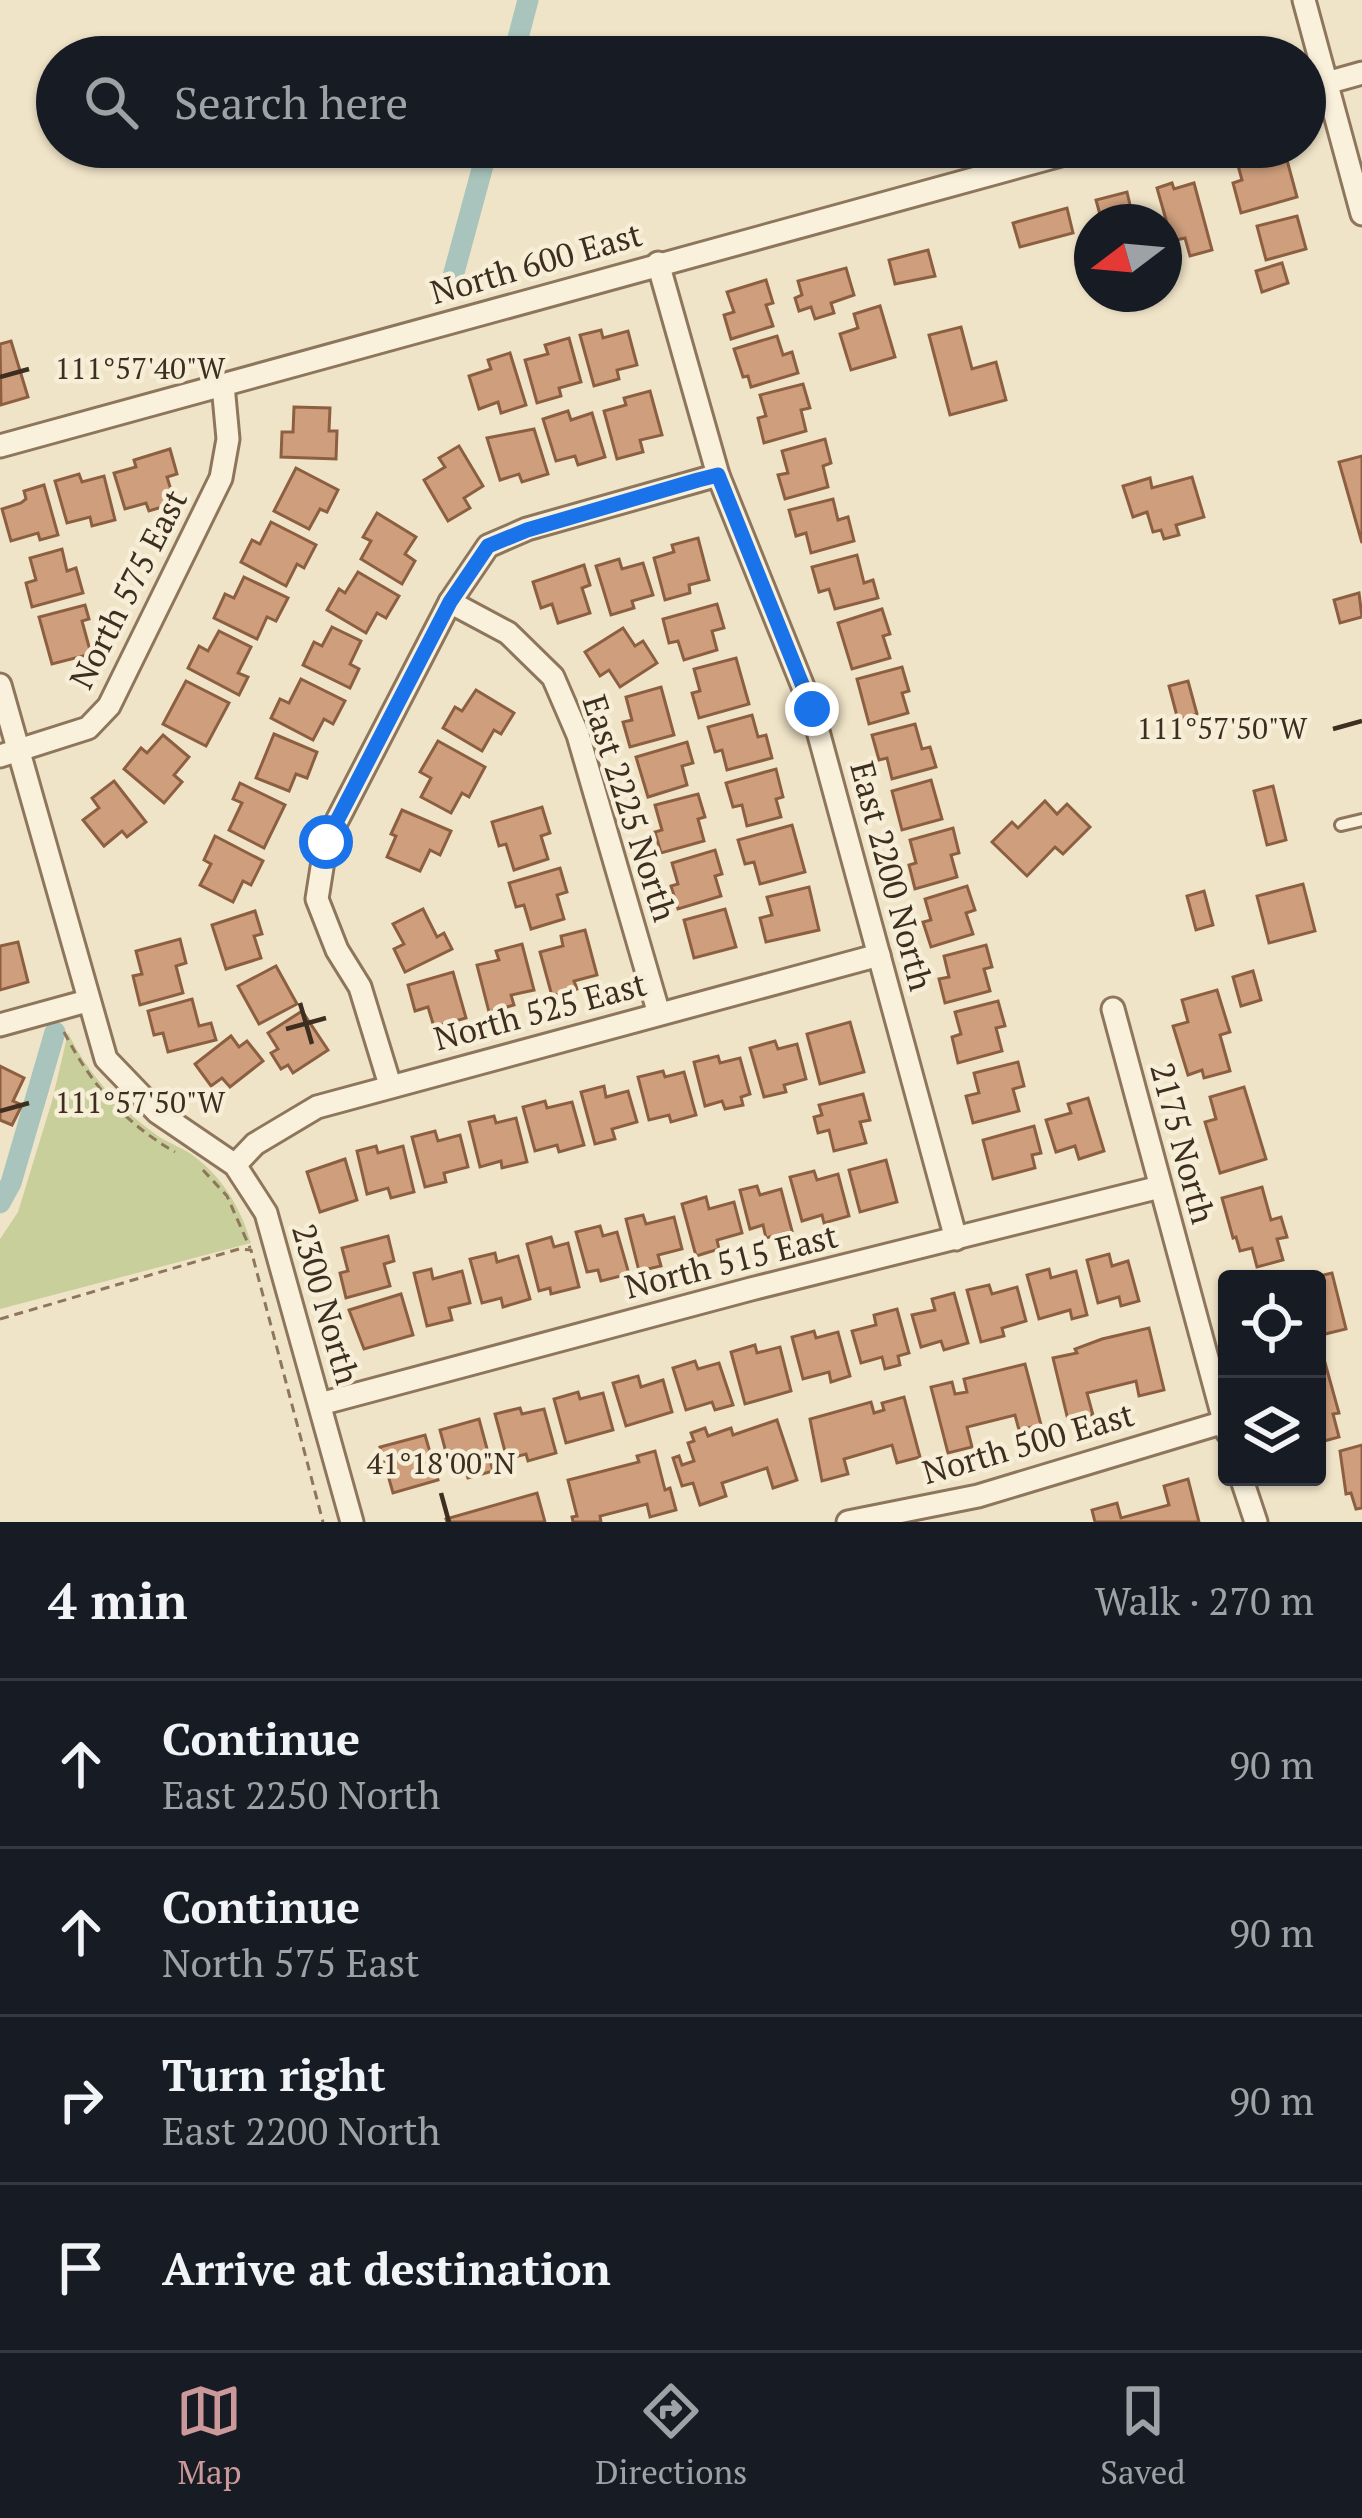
<!DOCTYPE html>
<meta charset="utf-8">
<style>
:root{--surface:#171b24;--page:#242831;--text:#f1f3f6;--muted:#9ea1a6;--line:#363941;--accent:#cc999b}
body{margin:0;font-family:"PT Serif",serif;background:var(--page);color:var(--text)}
.controls{position:absolute;right:36px;bottom:36px;display:grid;overflow:hidden;border-radius:12px;box-shadow:0 3px 9px #0004}
.controls button{width:108px;height:108px;display:grid;place-items:center;padding:0;border:0;border-bottom:3px solid var(--line);background:var(--surface);color:var(--text);font:60px sans-serif}
.compass{position:absolute;left:1074px;top:204px;width:108px;height:108px;border-radius:50%;background:var(--surface);box-shadow:0 3px 9px #0004;rotate:254deg}
.stop{position:absolute;width:36px;height:36px;margin:-27px;border:9px solid #1a73e8;border-radius:50%;background:#fff}
.stop.end{background:#1a73e8;border-color:#fff;box-shadow:0 3px 12px #0008}
.list{margin:0;padding:0;list-style:none}
h2{display:flex;justify-content:space-between;align-items:center;height:156px;margin:0;padding:0 48px;font-size:51px}
h2 small{font-size:39px;font-weight:400;color:var(--muted)}
.list li{display:grid;grid-template-columns:78px 1fr auto;gap:36px;align-items:center;box-sizing:border-box;height:168px;padding:0 48px;border-top:3px solid var(--line)}
.list b{display:block;font-size:45px;white-space:nowrap}
.list p{margin:0;font-size:39px;white-space:nowrap;color:var(--muted)}
.list em{font-size:39px;font-style:normal;color:var(--muted)}
.icon{flex:none;width:66px;height:66px;fill:none;stroke:currentColor;stroke-width:2;stroke-linecap:round;stroke-linejoin:round}
.map{position:relative;flex:none;width:1362px;height:1522px;overflow:hidden}
.search{position:absolute;background:var(--surface);box-shadow:0 3px 9px #0004;left:36px;right:36px;top:36px;height:132px;display:flex;align-items:center;gap:30px;box-sizing:border-box;padding:0 42px;border-radius:66px;color:var(--muted);font-size:45px}
.sheet{height:828px;background:var(--surface)}
nav{display:flex;justify-content:space-around;align-items:center;box-sizing:border-box;height:168px;border-top:3px solid var(--line);background:var(--surface);font-size:33px;color:var(--muted)}
nav a{display:grid;justify-items:center;gap:6px}
nav .on{color:var(--accent)}
.map>svg:first-child{display:block}
.green{fill:#c9cf9b}
.lines{fill:none;stroke-linecap:round;stroke-linejoin:round}
.canal{stroke:#a9c4bc;stroke-width:21}
.building{fill:#cf9f7d;stroke:#8d5f41;stroke-width:3}
.service-casing{stroke:#8d765c;stroke-width:16}
.minor-casing{stroke:#8d765c;stroke-width:27}
.path{stroke:#8d765c;stroke-width:3;stroke-dasharray:9 6;stroke-linecap:butt}
.service{stroke:#faf1dc;stroke-width:10}
.minor{stroke:#faf1dc;stroke-width:21}
.route{stroke:#1a73e8;stroke-width:15}
.ticks{fill:none;stroke:#3d2e20;stroke-width:4.5}
.labels{text-anchor:middle;stroke-width:9;stroke-linejoin:round;paint-order:stroke}
.street-label{font-size:33px;fill:#3d2e20;stroke:#f7eed8}
.ticks-label{font-size:30px;text-anchor:middle;fill:#3d2e20;stroke:#f7eed8;stroke-width:9;stroke-linejoin:round;paint-order:stroke}
</style>
<div class="map">
<svg width="1362" height="1522" viewBox="0 0 1362 1522">
<rect width="100%" height="100%" fill="#f0e4c8"/>
<path class="green" d="M68 1033C88 1074 118 1106 154 1133 166 1143 183 1147 195 1157 224 1179 241 1209 251 1243L0 1309V1239L18 1212 52 1101Z"/>
<g class="lines">
<g class="canal">
<path d="M513 57 528 0"/>
<path d="M449 291 488 147"/>
<path d="M0 1203 11 1183 55 1032"/>
</g>
</g>
<g class="building">
<path d="M1249 147H1258L1261 155 1284 149 1297 197 1241 213 1233 183 1242 180 1234 151Z"/>
<path d="M1172 183 1174 189 1194 183 1212 250 1190 256 1185 238 1172 241 1157 188Z"/>
<path d="M1127 192 1134 222H1102L1096 200Z"/>
<path d="M1067 208 1073 233 1020 247 1013 223Z"/>
<path d="M1297 216 1306 249 1266 260 1257 226Z"/>
<path d="M928 250 935 276 895 284 889 260Z"/>
<path d="M1282 263 1288 283 1262 292 1256 271Z"/>
<path d="M846 268 854 295 831 303 834 313 815 319 811 307 799 311 795 298 802 295 798 281Z"/>
<path d="M766 280 773 303 766 305 773 326 731 339 724 315 734 312 727 292Z"/>
<path d="M880 306 895 357 851 370 840 334 858 328 854 314Z"/>
<path d="M961 327 972 369 996 362 1006 400 950 415 929 335Z"/>
<path d="M601 330 603 338 628 331 637 365 617 370 619 379 594 386 580 335Z"/>
<path d="M777 336 783 355 792 352 798 373 751 387 748 376 743 377 734 349Z"/>
<path d="M569 338 581 382 559 388 561 396 537 403 525 360 548 354 545 345Z"/>
<path d="M11 341 28 397 1 405 0 344Z"/>
<path d="M510 353 526 405 501 413 498 402 479 409 469 376 491 369 488 360Z"/>
<path d="M803 384 810 408 801 410 806 431 764 443 758 418 766 416 760 395Z"/>
<path d="M650 391 662 435 640 440 643 452 617 459 604 411 626 405 624 398Z"/>
<path d="M294 407 330 408 329 431H337L336 459 281 457 282 432H293Z"/>
<path d="M568 411 571 420 592 413 605 457 578 465 575 456 556 461 543 419Z"/>
<path d="M534 429 548 474 522 482 519 474 500 480 487 438Z"/>
<path d="M825 439 831 463 823 466 828 487 785 499 778 475 788 473 782 451Z"/>
<path d="M459 446 483 486 464 498 470 508 448 521 424 480 445 467 439 458Z"/>
<path d="M170 449 177 474 167 477 175 503 149 511 146 503 125 509 114 473 136 467 134 460Z"/>
<path d="M1362 456V543L1339 462Z"/>
<path d="M296 468 338 490 327 512 320 509 309 529 274 511Z"/>
<path d="M79 474 82 482 104 476 115 520 92 526 90 517 67 523 55 481Z"/>
<path d="M1192 477 1204 517 1176 525 1179 535 1164 539 1161 530 1153 532 1147 512 1133 517 1123 486 1150 478 1152 488Z"/>
<path d="M44 485 58 535 40 540 38 533 11 541 2 509 21 503 26 499 24 491Z"/>
<path d="M833 499 838 520 848 517 854 541 811 553 806 533 796 536 789 510Z"/>
<path d="M377 513 416 537 405 554 415 561 402 584 361 559 371 541 363 537Z"/>
<path d="M271 522 316 545 304 568 297 564 286 586 241 562 252 540 260 544Z"/>
<path d="M698 538 709 580 689 585 690 593 665 600 654 558 674 552 672 545Z"/>
<path d="M62 549 67 571 76 568 83 593 32 607 26 583 36 580 30 558Z"/>
<path d="M857 555 864 583 873 580 878 598 835 609 829 589 819 592 812 567Z"/>
<path d="M619 559 622 569 643 563 653 595 632 601 634 608 611 615 596 566Z"/>
<path d="M584 565 590 585 582 588 590 613 558 623 552 604 541 608 533 582Z"/>
<path d="M358 572 399 596 386 618 377 613 366 633 327 610 339 589 345 593Z"/>
<path d="M244 577 288 598 276 621 267 617 257 639 214 618 225 594 234 598Z"/>
<path d="M1359 593 1362 617 1340 623 1334 600Z"/>
<path d="M717 604 724 628 712 631 717 650 684 660 678 641 669 643 663 619Z"/>
<path d="M85 605 89 619 82 621 91 654 52 664 39 617Z"/>
<path d="M882 609 890 634 883 636 890 658 852 669 838 623Z"/>
<path d="M332 627 361 641 350 664 359 669 350 688 303 665 314 642 322 646Z"/>
<path d="M623 628 635 646 643 641 657 663 620 687 609 670 600 676 585 652Z"/>
<path d="M219 631 251 647 238 673 248 677 239 695 188 668 199 646 208 651Z"/>
<path d="M736 658 749 704 699 718 692 693 700 691 694 669Z"/>
<path d="M902 667 909 691 902 693 908 713 869 724 857 679Z"/>
<path d="M301 679 345 701 333 724 324 719 313 740 271 718 280 699 289 703Z"/>
<path d="M186 681 229 703 206 746 163 724Z"/>
<path d="M1188 681 1197 714 1178 720 1169 686Z"/>
<path d="M661 687 674 735 630 747 623 722 632 720 626 697Z"/>
<path d="M476 690 514 713 501 734 494 730 482 751 443 728 455 707 462 711Z"/>
<path d="M752 715 758 737 766 735 772 758 727 770 722 750 715 752 708 727Z"/>
<path d="M915 724 922 749 930 747 936 767 892 779 887 758 879 760 872 735Z"/>
<path d="M274 734 317 752 307 778 296 774 289 791 256 778Z"/>
<path d="M163 735 189 757 174 775 182 782 164 803 124 769 141 748 147 753Z"/>
<path d="M438 741 485 767 469 797 462 793 451 813 421 797 431 778 420 772Z"/>
<path d="M687 742 693 763 682 766 687 785 648 797 636 757Z"/>
<path d="M776 769 783 797 776 799 781 817 747 826 742 805 733 807 726 783Z"/>
<path d="M931 780 942 819 902 830 892 791Z"/>
<path d="M114 781 146 822 127 837 122 831 104 846 83 820 99 808 92 798Z"/>
<path d="M240 783 285 805 264 848 229 830 242 803 233 799Z"/>
<path d="M1273 786 1286 840 1267 845 1254 791Z"/>
<path d="M698 794 705 817 698 819 704 841 661 853 655 832 662 830 655 805Z"/>
<path d="M1045 801 1057 814 1067 804 1090 827 1063 854 1055 847 1027 876 992 842 1012 822 1018 828Z"/>
<path d="M542 807 550 833 541 836 548 859 514 870 506 844 499 846 492 822Z"/>
<path d="M402 810 451 831 440 855 430 850 420 871 387 857 396 836 391 834Z"/>
<path d="M792 825 805 872 760 884 754 862 745 864 738 840Z"/>
<path d="M953 828 959 853 951 855 957 877 915 889 909 865 916 863 910 840Z"/>
<path d="M215 836 263 861 251 885 243 881 233 902 200 885 211 864 204 860Z"/>
<path d="M715 850 722 874 715 876 721 896 678 909 671 886 678 884 672 863Z"/>
<path d="M560 868 567 892 557 895 564 919 531 929 524 905 516 907 509 883Z"/>
<path d="M1303 884 1315 931 1269 943 1257 896Z"/>
<path d="M967 886 975 910 966 913 973 934 931 947 923 922 931 920 925 899Z"/>
<path d="M809 887 819 930 766 942 760 918 772 915 767 897Z"/>
<path d="M1204 891 1213 925 1196 930 1187 896Z"/>
<path d="M423 909 437 937 444 933 452 949 405 972 394 949 404 944 393 924Z"/>
<path d="M725 909 736 947 694 958 684 920Z"/>
<path d="M255 911 262 934 254 936 261 958 226 969 212 925Z"/>
<path d="M585 930 597 975 574 981 577 989 552 996 540 952 563 946 561 936Z"/>
<path d="M180 939 186 963 176 966 183 993 140 1005 133 976 142 974 136 951Z"/>
<path d="M18 942 28 982 0 990V946Z"/>
<path d="M522 944 534 990 511 995 514 1005 489 1012 477 965 499 960 496 951Z"/>
<path d="M986 945 992 967 984 969 990 991 945 1003 939 979 949 977 944 956Z"/>
<path d="M276 966 297 1004 259 1024 238 986Z"/>
<path d="M1253 971 1261 1000 1241 1006 1233 977Z"/>
<path d="M453 972 466 1018 434 1027 428 1007 415 1011 408 985Z"/>
<path d="M1217 990 1230 1032 1220 1035 1230 1071 1204 1078 1202 1070 1188 1075 1173 1026 1188 1022 1182 1000Z"/>
<path d="M192 999 199 1026 211 1023 216 1040 168 1052 163 1033 154 1035 148 1011Z"/>
<path d="M998 1001 1005 1026 996 1028 1002 1051 958 1063 952 1037 961 1034 955 1012Z"/>
<path d="M302 1011 328 1050 293 1073 288 1065 281 1069 271 1053 278 1049 268 1033Z"/>
<path d="M850 1022 864 1072 820 1084 807 1034Z"/>
<path d="M231 1036 239 1047 247 1041 263 1061 230 1087 222 1078 211 1086 195 1064Z"/>
<path d="M775 1041 778 1049 797 1044 806 1079 784 1085 786 1092 764 1097 750 1048Z"/>
<path d="M718 1056 720 1063 740 1058 750 1094 741 1097 743 1105 725 1109 722 1101 705 1106 694 1062Z"/>
<path d="M1018 1062 1024 1086 1013 1089 1019 1111 973 1123 966 1096 979 1093 974 1073Z"/>
<path d="M0 1066 24 1078 13 1101 22 1105 12 1125 0 1120Z"/>
<path d="M663 1071 665 1077 684 1072 696 1115 671 1122 669 1115 649 1120 638 1077Z"/>
<path d="M604 1086 606 1097 628 1091 637 1122 612 1129 615 1139 595 1144 581 1092Z"/>
<path d="M1244 1087 1266 1159 1220 1173 1205 1122 1216 1119 1210 1097Z"/>
<path d="M863 1094 870 1120 860 1122 866 1143 834 1151 829 1130 818 1133 814 1117 822 1115 819 1105Z"/>
<path d="M1088 1098 1104 1151 1079 1159 1075 1146 1056 1152 1046 1120 1071 1113 1068 1104Z"/>
<path d="M545 1101 547 1108 572 1102 584 1145 559 1152 557 1145 535 1151 523 1107Z"/>
<path d="M494 1116 496 1123 516 1118 527 1162 502 1168 501 1161 480 1167 469 1122Z"/>
<path d="M1034 1126 1041 1153 1032 1155 1035 1168 993 1179 983 1140Z"/>
<path d="M435 1131 438 1141 460 1135 468 1167 444 1173 446 1182 425 1187 412 1137Z"/>
<path d="M376 1146 378 1153 403 1146 414 1192 391 1198 388 1188 367 1194 357 1151Z"/>
<path d="M345 1159 357 1200 320 1212 307 1172Z"/>
<path d="M886 1160 897 1202 860 1212 849 1170Z"/>
<path d="M814 1171 817 1180 838 1174 849 1216 824 1223 822 1215 802 1221 790 1177Z"/>
<path d="M757 1186 760 1195 781 1189 792 1231 766 1238 763 1225 750 1229 740 1190Z"/>
<path d="M1262 1187 1271 1220 1281 1217 1287 1237 1277 1239 1283 1260 1257 1267 1252 1248 1240 1251 1236 1237 1233 1238 1222 1198Z"/>
<path d="M706 1197 709 1209 734 1202 742 1233 717 1240 719 1249 696 1256 682 1204Z"/>
<path d="M643 1215 646 1224 674 1217 682 1249 658 1255 661 1266 639 1271 626 1219Z"/>
<path d="M600 1226 603 1236 617 1232 629 1274 601 1281 598 1270 587 1272 576 1232Z"/>
<path d="M388 1236 394 1261 384 1264 390 1286 346 1298 340 1273 348 1271 342 1248Z"/>
<path d="M551 1237 554 1247 568 1243 579 1287 551 1294 550 1288 539 1291 527 1244Z"/>
<path d="M495 1253 497 1262 518 1256 530 1299 503 1307 501 1298 482 1303 470 1259Z"/>
<path d="M1109 1254 1112 1266 1128 1261 1139 1301 1121 1306 1119 1297 1098 1303 1087 1260Z"/>
<path d="M431 1269 433 1279 462 1271 470 1303 449 1308 452 1320 427 1326 414 1273Z"/>
<path d="M1049 1269 1051 1278 1076 1271 1087 1315 1072 1319 1070 1310 1039 1319 1027 1275Z"/>
<path d="M1332 1273 1346 1329 1317 1336V1279H1306Z"/>
<path d="M989 1285 992 1294 1017 1287 1026 1321 1002 1328 1004 1336 981 1342 967 1290Z"/>
<path d="M954 1293 968 1343 944 1350 941 1341 921 1347 912 1315 935 1310 932 1299Z"/>
<path d="M401 1294 413 1335 364 1349 349 1310Z"/>
<path d="M897 1309 909 1353 898 1356 900 1365 885 1369 882 1357 861 1363 852 1331 876 1325 874 1315Z"/>
<path d="M1149 1328 1164 1390 1139 1396 1136 1381 1087 1393 1093 1415 1068 1420 1053 1358 1077 1353 1075 1349 1102 1339Z"/>
<path d="M814 1331 816 1338 838 1332 850 1376 831 1382 829 1372 803 1379 792 1337Z"/>
<path d="M755 1345 757 1353 780 1347 791 1391 745 1404 731 1352Z"/>
<path d="M1322 1352 1339 1413 1333 1414 1339 1437 1317 1443V1353Z"/>
<path d="M695 1361 698 1369 719 1363 733 1405 715 1410 712 1402 686 1410 673 1368Z"/>
<path d="M1025 1364 1041 1425 1019 1430 1015 1415 967 1427 972 1447 948 1453 931 1387 952 1382 955 1394 967 1392 964 1379Z"/>
<path d="M638 1376 641 1387 663 1380 672 1412 626 1426 613 1383Z"/>
<path d="M578 1392 580 1399 603 1393 613 1430 566 1443 554 1399Z"/>
<path d="M904 1397 920 1457 897 1463 892 1445 844 1459 848 1474 822 1481 810 1419 871 1402 874 1413 884 1410 882 1403Z"/>
<path d="M520 1408 522 1414 544 1409 556 1453 528 1461 526 1454 507 1459 495 1414Z"/>
<path d="M479 1419 493 1471 468 1478 465 1467 451 1471 440 1430Z"/>
<path d="M777 1420 797 1480 773 1488 767 1468 722 1483 726 1496 700 1505 693 1483 682 1486 673 1458 679 1456 682 1465 694 1461 688 1443 694 1441 691 1433 705 1428 708 1436 731 1428 733 1435Z"/>
<path d="M425 1435 438 1480 393 1493 380 1447Z"/>
<path d="M1362 1445V1508L1356 1509 1351 1493 1346 1494 1340 1451Z"/>
<path d="M655 1451 665 1490 670 1488 676 1510 650 1517 647 1504 600 1516 601 1522H573L572 1517 577 1516 568 1480 639 1462 637 1456Z"/>
<path d="M1188 1479 1199 1522H1095L1092 1510 1117 1503 1121 1518 1169 1505 1164 1486Z"/>
<path d="M537 1493 545 1522H447L446 1519Z"/>
</g>
<g class="lines">
<defs>
<path id="service" d="M1341 825 1362 820"/>
<g id="minor">
<path d="M1304 0 1362 214"/>
<path d="M1305 89 1362 73"/>
<path d="M658 263 718 475 812 709 956 1239"/>
<path d="M0 446 1090 147"/>
<path d="M450 602 508 633 553 677 578 735 659 1014"/>
<path d="M0 685 106 1059 157 1112 235 1165 266 1213 352 1522"/>
<path d="M0 756 88 728 109 706 221 478 228 439 223 385"/>
<path d="M1113 1009 1227 1432"/>
<path d="M0 1025 87 1001"/>
<path d="M390 1085 360 987 337 950 317 899 326 842 450 602 488 546 527 529 718 475"/>
<path d="M235 1165 255 1144 317 1107 879 955"/>
<path d="M320 1404 751 1289 1160 1187"/>
<path d="M1241 1477 1256 1522"/>
<path d="M848 1522 978 1496 1224 1422"/>
</g>
</defs>
<use href="#service" class="service-casing"/>
<use href="#minor" class="minor-casing"/>
<g class="path">
<path d="M64 1032C91 1084 123 1122 175 1152"/>
<path d="M203 1170 227 1196 250 1248"/>
<path d="M0 1319 239 1249 251 1250 323 1522"/>
</g>
<use href="#service" class="service"/>
<use href="#minor" class="minor"/>
</g>
<g class="lines">
<path class="route" d="M326 842 450 602 488 546 527 530 698 480 718 475 812 709"/>
</g>
<path class="ticks" d="M0 377 29 369M1333 729 1362 721M300 1003 312 1044M286 1029 326 1018M0 1111 29 1103M441 1493 449 1522"/>
<g class="labels">
<g class="street-label">
<text transform="translate(536 263) rotate(-16)" y="12">North 600 East</text>
<text transform="translate(128 589) rotate(-63)" y="12">North 575 East</text>
<text transform="translate(630 808) rotate(72)" y="12">East 2225 North</text>
<text transform="translate(892 876) rotate(75)" y="12">East 2200 North</text>
<text transform="translate(540 1011) rotate(-15)" y="12">North 525 East</text>
<text transform="translate(1183 1143) rotate(75)" y="12">2175 North</text>
<text transform="translate(731 1261) rotate(-14)" y="12">North 515 East</text>
<text transform="translate(326 1304) rotate(74)" y="12">2300 North</text>
<text transform="translate(1028 1443) rotate(-16)" y="12">North 500 East</text>
</g>
</g>
<g class="ticks-label">
<text x="140" y="379">111°57'40"W</text>
<text x="1222" y="739">111°57'50"W</text>
<text x="140" y="1113">111°57'50"W</text>
<text x="441" y="1474">41°18'00"N</text>
</g>
</svg>
<div class="controls">
<button><svg class="icon" aria-label="locate" viewBox="0 0 24 24"><circle cx="12" cy="12" r="6"/><path d="M12 2v4M12 18v4M2 12h4M18 12h4"/></svg></button>
<button><svg class="icon" aria-label="layers" viewBox="0 0 24 24"><path d="M12 4l9 5-9 5-9-5zM3 14l9 5 9-5"/></svg></button>
</div>
<svg class="compass" viewBox="-18 -18 36 36"><path d="M0-13l5 13h-10z" fill="#e53935"/><path d="M0 13l5-13h-10z" fill="#9ea1a6"/></svg>
<div class="stop" style="left:326px;top:842px"></div>
<div class="stop end" style="left:812px;top:709px"></div>
<div class="search"><svg class="icon" aria-label="search" viewBox="0 0 24 24"><circle cx="10" cy="10" r="6"/><path d="M15 15l6 6"/></svg>Search here</div>
</div>
<section class="sheet">
<h2>4 min<small>Walk · 270 m</small></h2>
<ul class="list">
<li><svg class="icon" aria-label="ahead" viewBox="0 0 24 24"><path d="M12 20V5M6 11l6-6 6 6"/></svg><div><b>Continue</b><p>East 2250 North</p></div><em>90 m</em></li>
<li><svg class="icon" aria-label="ahead" viewBox="0 0 24 24"><path d="M12 20V5M6 11l6-6 6 6"/></svg><div><b>Continue</b><p>North 575 East</p></div><em>90 m</em></li>
<li><svg class="icon" aria-label="right" viewBox="0 0 24 24"><path d="M7 20v-9h11M14 6l5 5-5 5"/></svg><div><b>Turn right</b><p>East 2200 North</p></div><em>90 m</em></li>
<li><svg class="icon" aria-label="arrive" viewBox="0 0 24 24"><path d="M6 21V4h12l-3 4 3 4H6"/></svg><div><b>Arrive at destination</b></div></li>
</ul>
</section>
<nav>
<a class="on"><svg class="icon" aria-label="map" viewBox="0 0 24 24"><path d="M3 6l6-2 6 2 6-2v14l-6 2-6-2-6 2zM9 4v14M15 6v14"/></svg>Map</a>
<a><svg class="icon" aria-label="directions" viewBox="0 0 24 24"><path d="M12 3l9 9-9 9-9-9zM9 14v-3h6M13 9l2 2-2 2"/></svg>Directions</a>
<a><svg class="icon" aria-label="saved" viewBox="0 0 24 24"><path d="M7 4h10v16l-5-4-5 4z"/></svg>Saved</a>
</nav>
